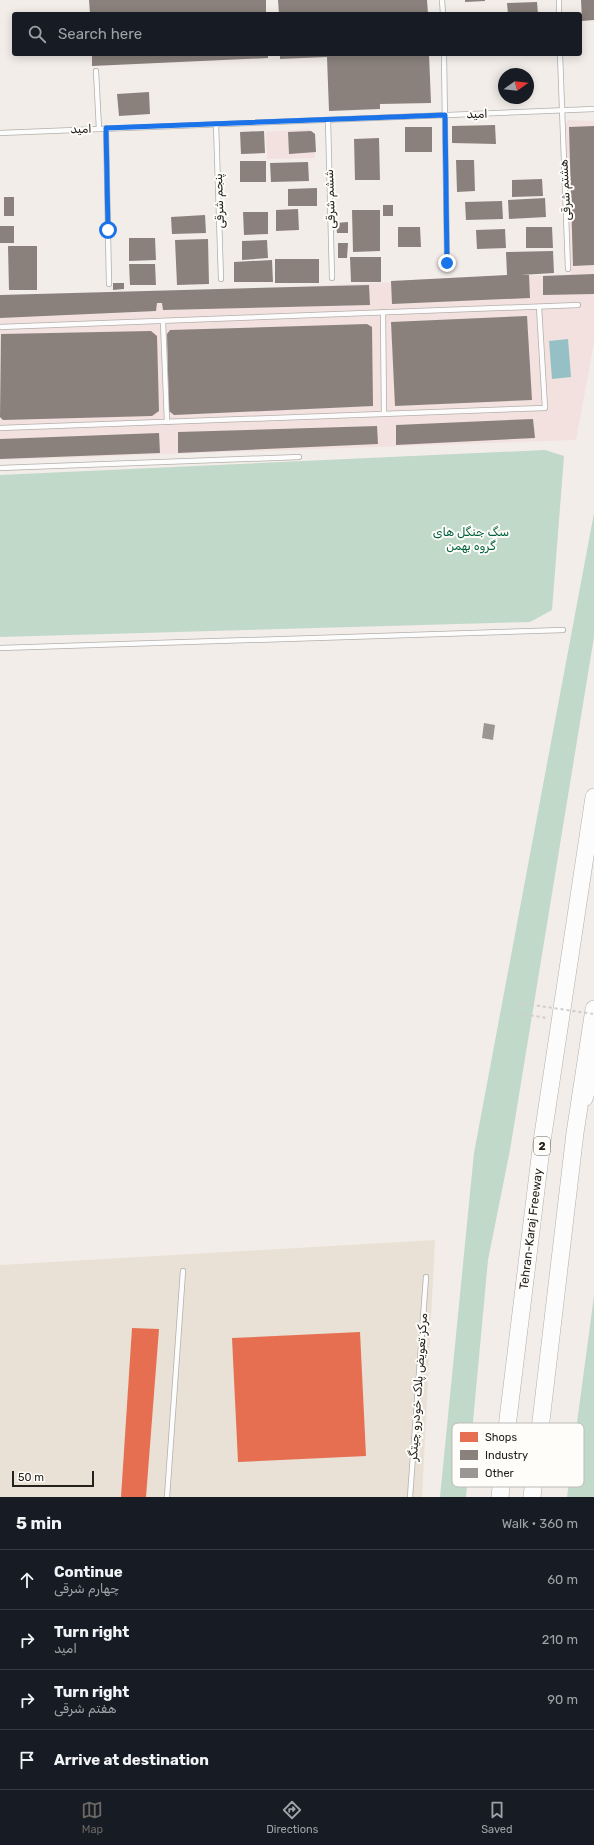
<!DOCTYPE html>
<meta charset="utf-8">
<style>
:root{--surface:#171b24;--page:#242831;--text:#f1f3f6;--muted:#9ea1a6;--line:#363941;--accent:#6c6864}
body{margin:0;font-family:Rubik,Cairo,sans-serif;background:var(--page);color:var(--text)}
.compass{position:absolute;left:498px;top:68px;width:36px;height:36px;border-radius:50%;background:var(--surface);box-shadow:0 2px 10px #0003;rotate:75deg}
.scale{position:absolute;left:12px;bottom:10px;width:82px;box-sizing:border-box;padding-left:4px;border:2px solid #24211d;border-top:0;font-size:11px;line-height:14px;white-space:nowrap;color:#24211d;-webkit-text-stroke:3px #fefdfa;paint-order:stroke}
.stop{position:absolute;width:12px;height:12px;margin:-9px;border:3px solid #1a73e8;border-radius:50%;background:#fff}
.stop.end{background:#1a73e8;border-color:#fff;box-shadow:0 1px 4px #0008}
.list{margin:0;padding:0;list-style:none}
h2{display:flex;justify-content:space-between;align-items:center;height:52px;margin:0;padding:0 16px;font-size:17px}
h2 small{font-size:13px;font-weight:400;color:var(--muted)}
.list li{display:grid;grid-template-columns:26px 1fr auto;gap:12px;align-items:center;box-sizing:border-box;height:60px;padding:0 16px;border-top:1px solid var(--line)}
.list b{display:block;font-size:15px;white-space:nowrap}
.list p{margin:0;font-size:13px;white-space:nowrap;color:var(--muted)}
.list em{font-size:13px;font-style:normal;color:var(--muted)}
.icon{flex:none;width:22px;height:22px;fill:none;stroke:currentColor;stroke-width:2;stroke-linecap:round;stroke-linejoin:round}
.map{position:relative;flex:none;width:594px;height:1497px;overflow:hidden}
.search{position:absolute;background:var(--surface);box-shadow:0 2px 10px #0003;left:12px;right:12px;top:12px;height:44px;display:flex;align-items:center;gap:10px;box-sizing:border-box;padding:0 14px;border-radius:4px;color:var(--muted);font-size:15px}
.sheet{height:292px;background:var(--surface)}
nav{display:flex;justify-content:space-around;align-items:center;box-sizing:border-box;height:56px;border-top:1px solid var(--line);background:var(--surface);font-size:11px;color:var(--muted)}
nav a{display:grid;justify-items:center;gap:2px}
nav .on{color:var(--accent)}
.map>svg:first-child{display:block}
.built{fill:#e9e1d5}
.industrial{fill:#f2e1de}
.green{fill:#c1d9c9}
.water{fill:#94c0c6}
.shops{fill:#e76f51}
.industry{fill:#8a817c}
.building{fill:#9a9694}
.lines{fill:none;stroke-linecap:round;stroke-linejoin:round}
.lane-casing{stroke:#b3afab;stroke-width:6}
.secondary-casing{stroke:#b3afab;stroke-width:14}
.highway-casing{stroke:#b3afab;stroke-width:18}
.path{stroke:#cfcecc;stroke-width:2;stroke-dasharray:3 3;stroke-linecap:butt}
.lane{stroke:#fdfcfc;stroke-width:4.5}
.secondary{stroke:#fdfcfc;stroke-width:13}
.highway{stroke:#fdfcfc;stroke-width:17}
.path-bridge{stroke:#cfcecc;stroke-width:2;stroke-dasharray:3 3;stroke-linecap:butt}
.route{stroke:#1a73e8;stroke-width:5}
.labels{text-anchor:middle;stroke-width:4;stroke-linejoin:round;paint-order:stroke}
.shield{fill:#fefdfa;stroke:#65635f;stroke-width:1}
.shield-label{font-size:11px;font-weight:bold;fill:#24211d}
.street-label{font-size:12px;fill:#24211d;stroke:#fefdfa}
.park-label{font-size:12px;fill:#006140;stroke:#fefdfa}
.key{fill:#fefdfa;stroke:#bdbbb8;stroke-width:1}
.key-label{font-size:11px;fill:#24211d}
</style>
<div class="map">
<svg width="594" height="1497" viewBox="0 0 594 1497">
<rect width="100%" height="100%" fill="#f2ede8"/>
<path class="built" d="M435 1240 422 1497H0V1265Z"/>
<g class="industrial">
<path d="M568 120 594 121V343L576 440 0 460V300L571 274 565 125Z"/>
<path d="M309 129 315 134V158L267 159 266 132Z"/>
</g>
<g class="green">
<path d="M545 450 564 456 552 610 530 622 0 637V475Z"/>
<path d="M594 513V637L510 1150 488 1260 466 1497H440L474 1153Z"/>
<path d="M594 1296V1497H567Z"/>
</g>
<path class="water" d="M568 339 571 377 552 379 549 341Z"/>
<g class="shops">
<path d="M132 1328 159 1329 146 1497H121Z"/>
<path d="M360 1332 366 1456 238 1462 232 1338Z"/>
</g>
<g class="industry">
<path d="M89 0H266V14H90Z"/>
<path d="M278 0H427L428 14H279Z"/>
<path d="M465 0H485V1L465 2Z"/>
<path d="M581 0H594V20L582 21Z"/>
<path d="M537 2 538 14H508L507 3Z"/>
<path d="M92 54H268V58L92 66Z"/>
<path d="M280 54H429L431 103 380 104V109L329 111 327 57 280 59Z"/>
<path d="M149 92 150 114 119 116 117 94Z"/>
<path d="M495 125 496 144 452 143V126Z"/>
<path d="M594 126V265L573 266 569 127Z"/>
<rect x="405" y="127" width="27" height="25"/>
<path d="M264 131 265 153 241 154 240 132Z"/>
<path d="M311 131 315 134 316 152 289 154 288 132Z"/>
<path d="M379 138 380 180H355L354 139Z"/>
<path d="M456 160H474L475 191 457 192Z"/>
<rect x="240" y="161" width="26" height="21"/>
<path d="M308 162 309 181 271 182 270 163Z"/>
<path d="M542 179 543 196 512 197V180Z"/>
<path d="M317 188V206H288V189Z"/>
<rect x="4" y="197" width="10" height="19"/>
<path d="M545 198 546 217 509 219 508 200Z"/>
<path d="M502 201 503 219 466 220 465 202Z"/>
<rect x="383" y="205" width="10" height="11"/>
<path d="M298 209 299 230 276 231V210Z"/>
<path d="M352 210H380V251L353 252Z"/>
<path d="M243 212H268V234L244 235Z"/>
<path d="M205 215 206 233 172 234 171 217Z"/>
<path d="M348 222V233H337L336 223Z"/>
<rect x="0" y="226" width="14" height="17"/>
<path d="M398 227H420L421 247H398Z"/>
<path d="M526 227H552L553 248H526Z"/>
<path d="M505 229 506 248 477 249 476 230Z"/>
<path d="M129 238H155L156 260 129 261Z"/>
<path d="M208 239 209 284 177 285 175 240Z"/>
<path d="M267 240 268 258 242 260V241Z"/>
<path d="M338 243H348L347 258H338Z"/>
<path d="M8 246H37V290H9Z"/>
<path d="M553 251 554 273 521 275H529L530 298 392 304 391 281 507 275 506 252Z"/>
<path d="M350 257H381V282H351Z"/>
<rect x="275" y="259" width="44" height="24"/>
<path d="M272 260 273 282H234V262Z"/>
<path d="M129 264H155L156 285H130Z"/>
<path d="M594 274V294L543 295V276Z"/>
<path d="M113 283H124V289L113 290Z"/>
<path d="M369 285 370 305 163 310 162 303H157L156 311 0 318V295Z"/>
<path d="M527 316 532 400 395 406 391 322Z"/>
<path d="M367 324 372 327 373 406 174 415 169 411 167 334 170 330Z"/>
<path d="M151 331 157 336 159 411 152 416 3 420 0 417 1 334Z"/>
<path d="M533 419 535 438 396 445V425Z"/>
<path d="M377 426 378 444 178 453V432Z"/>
<path d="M159 433 160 453 0 459V439Z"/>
</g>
<path class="building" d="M484 723 495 725 493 740 482 738Z"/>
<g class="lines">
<defs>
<g id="lane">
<path d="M442 0 443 14"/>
<path d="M559 0V14"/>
<path d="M444 54 447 263"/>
<path d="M560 54 568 269"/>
<path d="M96 71 99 129"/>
<path d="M328 120 332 278"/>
<path d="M216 124 221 279"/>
<path d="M106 128 109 284"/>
<path d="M0 133 594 109"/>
<path d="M383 312 384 414"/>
<path d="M163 321 167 422"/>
<path d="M0 327 578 305"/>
<path d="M0 428 545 408 539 307"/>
<path d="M0 468 299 457"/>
<path d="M0 648 563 630"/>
<path d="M167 1497 183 1271"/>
<path d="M410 1497 426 1277"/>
</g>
<path id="secondary" d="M586 1099 594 1072"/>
<g id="highway">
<path d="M500 1497 508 1419 542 1141 594 797"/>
<path d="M532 1497 575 1133 594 1009"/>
</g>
</defs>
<use href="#lane" class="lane-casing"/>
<use href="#secondary" class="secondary-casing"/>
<use href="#highway" class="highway-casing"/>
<path class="path" d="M519 1003 517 1013 547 1018"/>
<use href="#lane" class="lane"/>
<use href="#secondary" class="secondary"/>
<use href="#highway" class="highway"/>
<path class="path-bridge" d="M519 1003 594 1014"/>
</g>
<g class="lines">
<path class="route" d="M108 230 106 128 445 115 447 263"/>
</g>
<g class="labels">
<rect class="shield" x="534" y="1137" width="16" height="18" rx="3"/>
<g class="shield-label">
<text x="542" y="1150">2</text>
</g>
<g class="street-label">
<text transform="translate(477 114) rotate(-2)" y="4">امید</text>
<text transform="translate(81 129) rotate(-2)" y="4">امید</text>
<text transform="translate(565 190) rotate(-93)" y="4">هشتم شرقی</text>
<text transform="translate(330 199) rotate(-92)" y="4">ششم شرقی</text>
<text transform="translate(219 201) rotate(-92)" y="4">پنجم شرقی</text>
<text transform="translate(531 1229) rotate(-83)" y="4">Tehran-Karaj Freeway</text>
<text transform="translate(418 1387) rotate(-86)" y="4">مرکز تعویض پلاک خودرو چیتگر</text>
</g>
<g class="park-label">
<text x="471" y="536">سگ جنگل های<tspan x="471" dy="14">گروه بهمن</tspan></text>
</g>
</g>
<rect x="452" y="1423" width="132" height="64" rx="6" class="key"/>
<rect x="460" y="1432" width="18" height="10" fill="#e76f51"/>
<rect x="460" y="1450" width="18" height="10" fill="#8a817c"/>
<rect x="460" y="1468" width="18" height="10" fill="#9a9694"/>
<g class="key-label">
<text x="485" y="1441">Shops</text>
<text x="485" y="1459">Industry</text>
<text x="485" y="1477">Other</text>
</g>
</svg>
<svg class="compass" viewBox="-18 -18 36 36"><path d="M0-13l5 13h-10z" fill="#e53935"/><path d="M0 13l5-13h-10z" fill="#9ea1a6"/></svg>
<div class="scale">50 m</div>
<div class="stop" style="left:108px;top:230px"></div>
<div class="stop end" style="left:447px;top:263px"></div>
<div class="search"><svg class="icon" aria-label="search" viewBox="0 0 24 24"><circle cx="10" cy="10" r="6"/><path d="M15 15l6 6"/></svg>Search here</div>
</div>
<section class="sheet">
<h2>5 min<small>Walk · 360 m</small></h2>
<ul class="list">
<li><svg class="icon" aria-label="ahead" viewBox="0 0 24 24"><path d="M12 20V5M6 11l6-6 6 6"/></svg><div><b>Continue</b><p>چهارم شرقی</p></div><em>60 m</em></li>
<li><svg class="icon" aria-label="right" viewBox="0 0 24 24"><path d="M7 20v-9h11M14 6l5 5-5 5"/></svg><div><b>Turn right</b><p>امید</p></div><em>210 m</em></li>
<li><svg class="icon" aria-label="right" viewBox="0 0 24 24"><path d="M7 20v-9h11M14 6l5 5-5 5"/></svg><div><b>Turn right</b><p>هفتم شرقی</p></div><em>90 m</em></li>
<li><svg class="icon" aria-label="arrive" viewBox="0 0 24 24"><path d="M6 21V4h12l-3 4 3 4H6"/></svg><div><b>Arrive at destination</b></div></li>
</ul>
</section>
<nav>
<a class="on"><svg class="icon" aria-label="map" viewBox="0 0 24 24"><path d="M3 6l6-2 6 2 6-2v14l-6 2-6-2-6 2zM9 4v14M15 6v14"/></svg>Map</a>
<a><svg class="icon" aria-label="directions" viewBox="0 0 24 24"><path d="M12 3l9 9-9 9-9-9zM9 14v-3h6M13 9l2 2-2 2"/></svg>Directions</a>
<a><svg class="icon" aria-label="saved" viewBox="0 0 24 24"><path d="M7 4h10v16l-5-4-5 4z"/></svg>Saved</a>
</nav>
